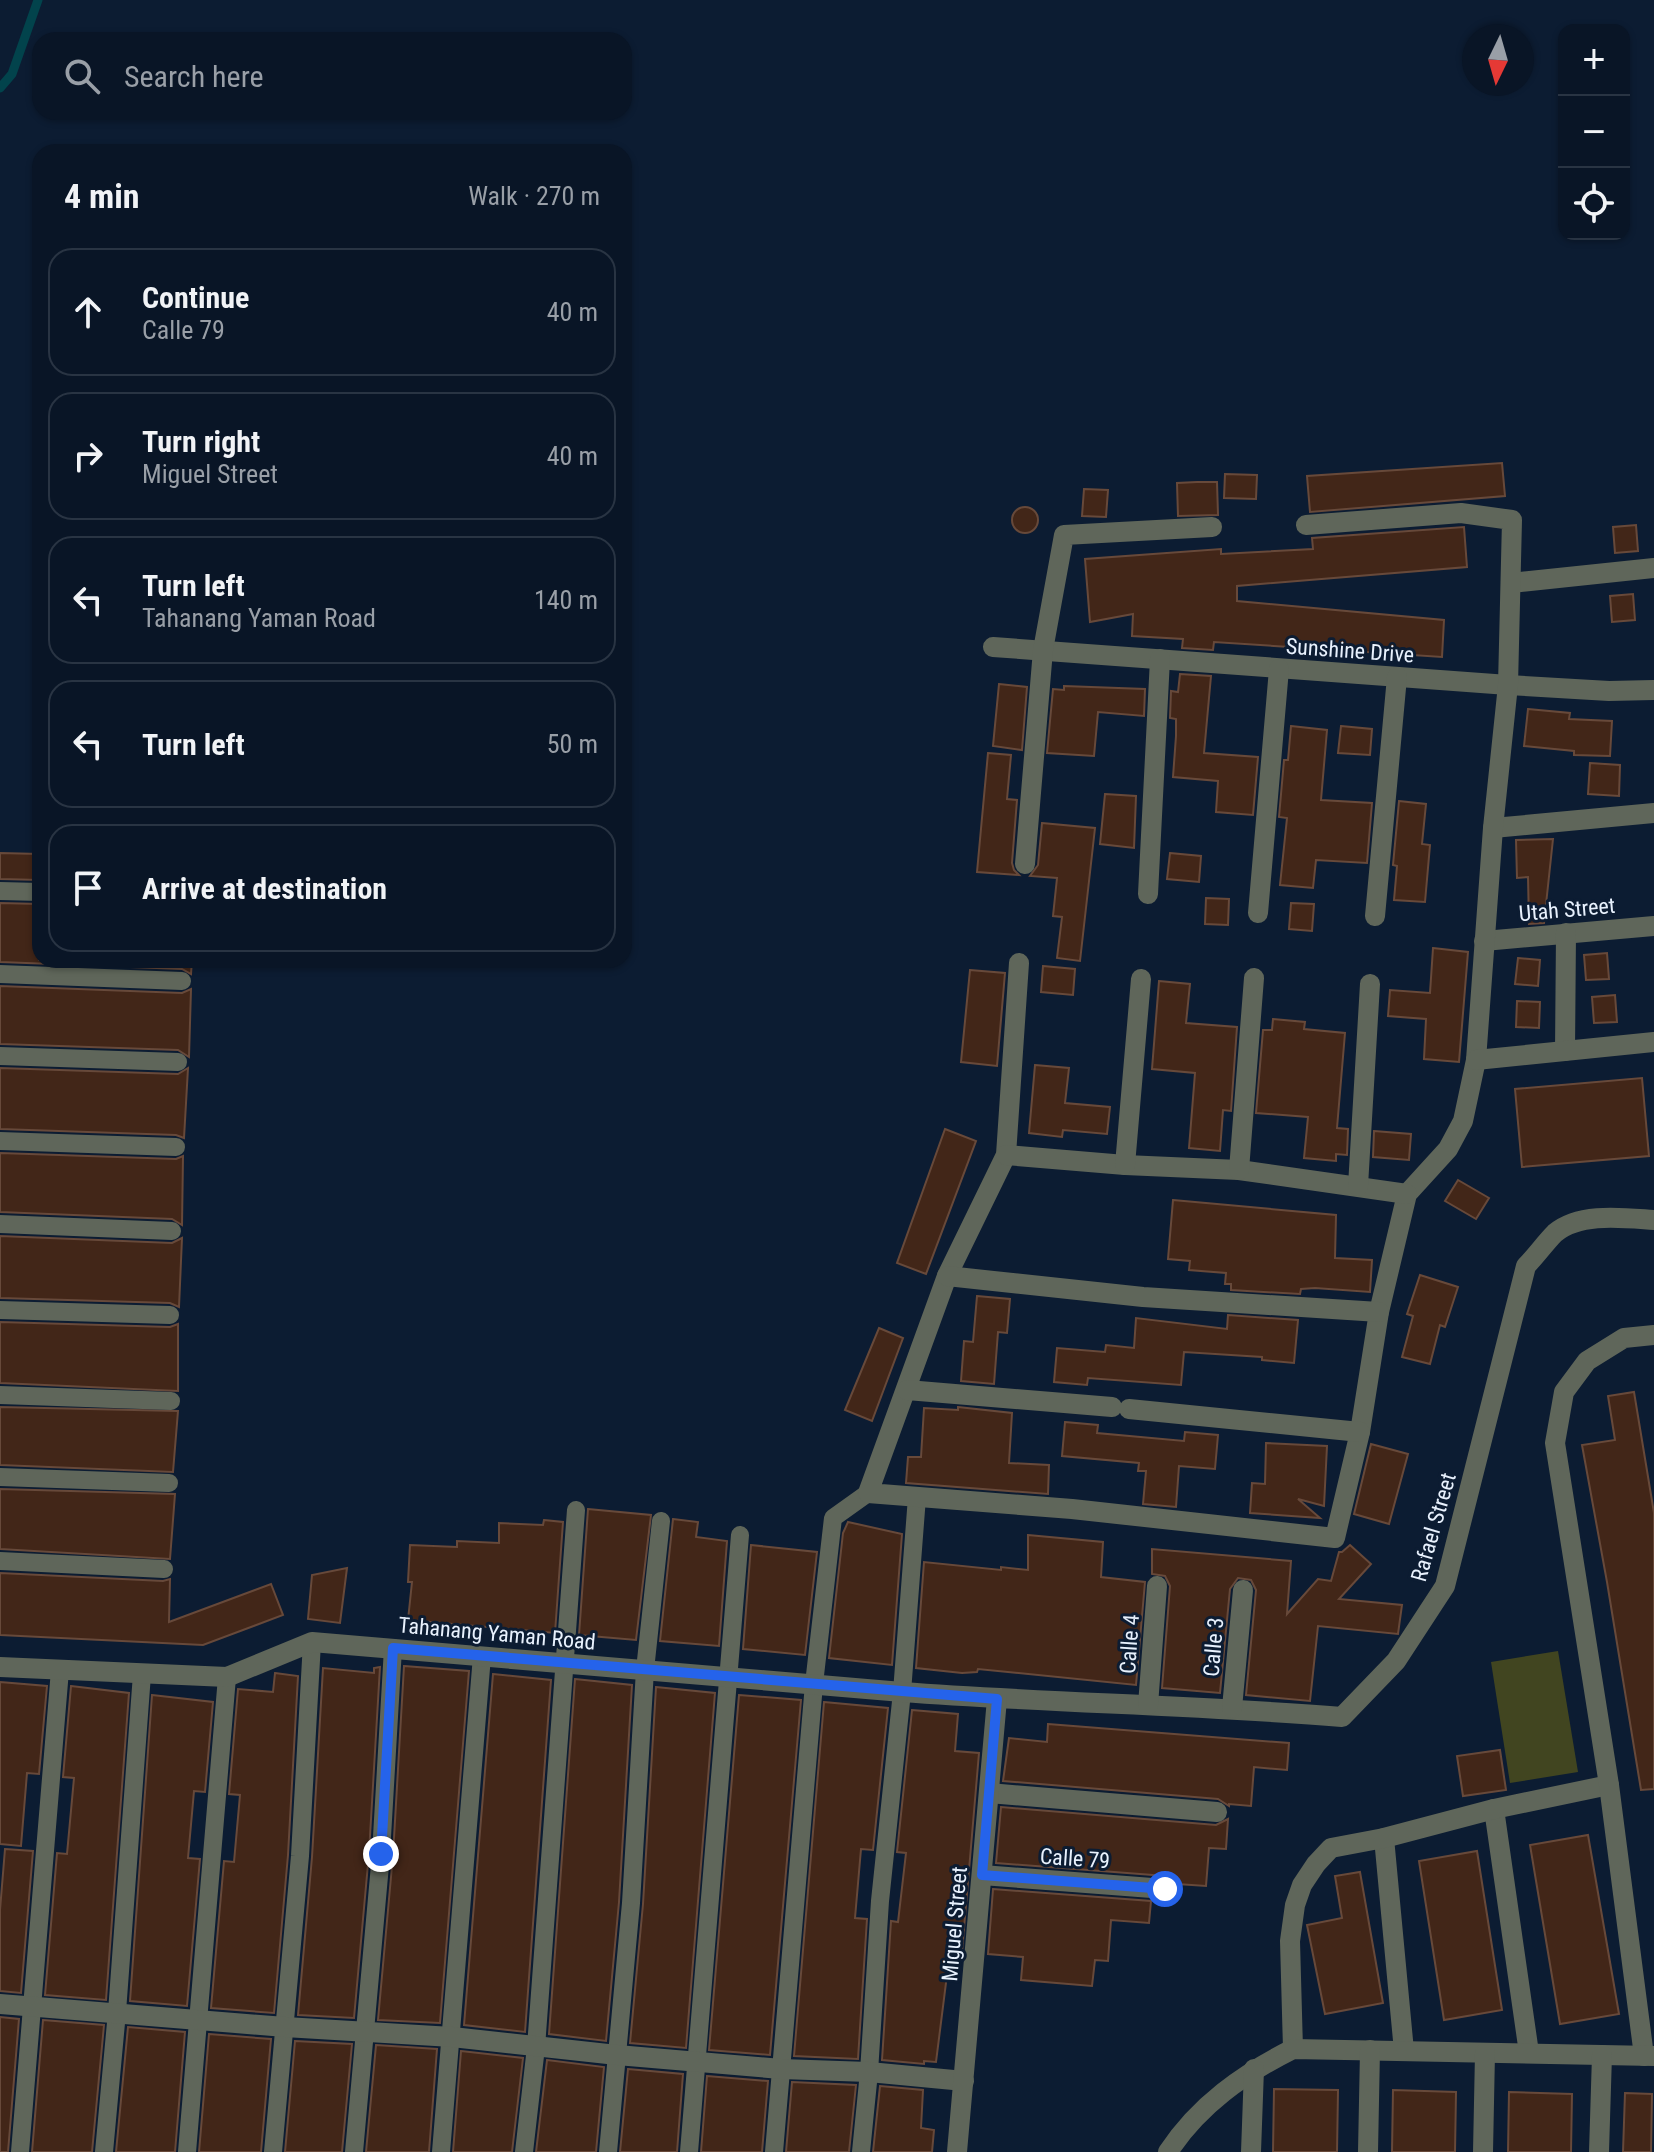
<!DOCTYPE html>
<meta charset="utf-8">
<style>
:root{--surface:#091526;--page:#172232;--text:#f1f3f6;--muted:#999fa7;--line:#293443}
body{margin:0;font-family:"Roboto Condensed",sans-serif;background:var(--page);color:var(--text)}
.controls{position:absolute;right:24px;top:24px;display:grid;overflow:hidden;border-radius:16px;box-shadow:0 2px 6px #0004}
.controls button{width:72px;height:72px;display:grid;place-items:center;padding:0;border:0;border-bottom:2px solid var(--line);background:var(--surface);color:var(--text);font:40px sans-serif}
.compass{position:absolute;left:1462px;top:24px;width:72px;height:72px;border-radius:50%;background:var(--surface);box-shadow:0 2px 6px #0004;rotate:185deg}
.stop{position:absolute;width:24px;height:24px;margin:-18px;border:6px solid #2563eb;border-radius:50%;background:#fff}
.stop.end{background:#2563eb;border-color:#fff;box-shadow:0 2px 8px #0008}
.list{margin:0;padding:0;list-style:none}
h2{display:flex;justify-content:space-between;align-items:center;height:104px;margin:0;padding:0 32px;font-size:34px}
h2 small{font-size:26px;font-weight:400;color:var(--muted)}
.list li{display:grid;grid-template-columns:52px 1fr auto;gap:24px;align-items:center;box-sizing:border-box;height:128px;margin:0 16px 16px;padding:0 16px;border:2px solid var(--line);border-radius:24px}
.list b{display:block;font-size:30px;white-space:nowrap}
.list p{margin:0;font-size:26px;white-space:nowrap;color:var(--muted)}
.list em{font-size:26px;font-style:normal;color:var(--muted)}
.icon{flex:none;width:44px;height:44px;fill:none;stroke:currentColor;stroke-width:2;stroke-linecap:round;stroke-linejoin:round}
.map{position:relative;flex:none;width:1654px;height:2152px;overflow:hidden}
.search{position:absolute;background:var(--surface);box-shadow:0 2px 6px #0004;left:32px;top:32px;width:600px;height:88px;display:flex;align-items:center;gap:20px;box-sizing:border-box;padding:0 28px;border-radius:24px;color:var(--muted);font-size:30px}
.panel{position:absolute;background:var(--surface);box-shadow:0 2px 6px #0004;left:32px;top:144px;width:600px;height:824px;border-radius:24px}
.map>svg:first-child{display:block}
.green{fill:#414520}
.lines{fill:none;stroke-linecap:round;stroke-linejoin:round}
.stream{stroke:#02434c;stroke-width:9}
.building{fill:#422618;stroke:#67493a;stroke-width:2}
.lane{stroke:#5f665a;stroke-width:18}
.street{stroke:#5f665a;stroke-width:20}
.route{stroke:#2563eb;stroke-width:10}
.labels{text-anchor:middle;stroke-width:6;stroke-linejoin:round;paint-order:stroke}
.street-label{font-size:22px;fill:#e8f1fd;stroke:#0c1c32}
</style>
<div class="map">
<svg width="1654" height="2152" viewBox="0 0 1654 2152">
<rect width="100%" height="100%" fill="#0c1c32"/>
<path class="green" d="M1558 1651 1578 1772 1510 1783 1491 1662Z"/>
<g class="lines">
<path class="stream" d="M0 88 12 74 38 0"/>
</g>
<g class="building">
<path d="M1502 463 1505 496 1310 512 1307 476Z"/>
<path d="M1225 474 1257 475 1256 499 1224 498Z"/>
<path d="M1197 482H1217L1218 515 1178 516 1177 483Z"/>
<path d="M1084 489 1108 490 1106 517 1082 516Z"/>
<circle cx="1025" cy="520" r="13"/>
<path d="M1636 525 1638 551 1615 553 1613 527Z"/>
<path d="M1464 527 1467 567 1237 586V601L1444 620 1442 657 1214 642 1213 650 1182 648 1183 639 1132 636 1133 614 1090 622 1085 559 1221 549V554L1313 549 1312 538Z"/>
<path d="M1633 594 1635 620 1612 622 1610 596Z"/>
<path d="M1180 674 1211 676 1204 753 1258 757 1253 815 1216 812 1218 781 1173 777 1176 736V719L1170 718 1171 691 1178 692Z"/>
<path d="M999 684 1027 687 1022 750 993 746Z"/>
<path d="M1064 686 1145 689 1144 716 1098 712 1094 756 1047 753 1053 689 1064 690Z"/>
<path d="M1528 709 1570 713 1569 719 1612 721 1610 756 1574 755V751L1524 746Z"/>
<path d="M1291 726 1327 730 1321 800 1372 803 1367 863 1316 860 1313 888 1280 885 1287 818 1279 817 1284 760H1288Z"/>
<path d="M1341 726 1372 729 1370 755 1338 753Z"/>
<path d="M988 753 1011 755 1007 799 1017 800 1012 863 1014 870 1019 875 977 872Z"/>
<path d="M1590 763 1620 765 1619 796 1588 794Z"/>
<path d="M1105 794 1136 796 1134 848 1100 844Z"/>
<path d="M1399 801 1426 804 1422 844 1430 845 1425 902 1394 900 1397 866 1393 865Z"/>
<path d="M1042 823 1095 828 1080 961 1057 958 1062 917 1053 916 1057 878 1030 876 1038 865Z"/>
<path d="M1553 839 1544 923 1529 924 1528 877 1517 878 1516 840Z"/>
<path d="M0 853 40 854V880L0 879Z"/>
<path d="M1170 853 1201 856 1199 882 1167 879Z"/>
<path d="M1206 898 1229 899 1228 925 1205 924Z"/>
<path d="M0 903 40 904 39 960H192L191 974 182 969 0 962Z"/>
<path d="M1291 903 1314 904 1312 931 1289 929Z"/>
<path d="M1433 948 1468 952 1459 1062 1424 1059 1426 1019 1388 1016 1390 990 1430 993Z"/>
<path d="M1607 953 1609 979 1586 980 1584 955Z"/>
<path d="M1518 958 1540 960 1538 986 1515 984Z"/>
<path d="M1043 966 1075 969 1073 995 1041 992Z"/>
<path d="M970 970 1005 973 997 1066 961 1062Z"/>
<path d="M1159 981 1190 984 1186 1023 1237 1027 1231 1111 1223 1110 1220 1151 1189 1148 1195 1073 1152 1069Z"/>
<path d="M0 986 182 993 191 989 189 1057 178 1050 0 1044Z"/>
<path d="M1615 995 1617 1022 1594 1023 1592 997Z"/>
<path d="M1517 1001 1540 1002 1539 1028 1516 1027Z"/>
<path d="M1273 1019 1305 1022 1304 1029 1345 1033 1337 1128 1348 1129 1347 1155 1336 1154V1161L1304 1158 1308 1117 1256 1113 1263 1030H1272Z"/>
<path d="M1035 1065 1069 1068 1065 1103 1110 1107 1107 1134 1063 1130 1062 1137 1029 1133Z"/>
<path d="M0 1068 178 1074 188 1068 184 1138 176 1135 0 1129Z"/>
<path d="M1642 1078 1649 1156 1522 1167 1515 1089Z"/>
<path d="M945 1129 976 1141 926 1274 897 1263Z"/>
<path d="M1374 1131 1411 1134 1409 1160 1373 1157Z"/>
<path d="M0 1153 176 1159 183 1156 182 1225 172 1219 0 1212Z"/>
<path d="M1458 1180 1489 1198 1476 1219 1445 1201Z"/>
<path d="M1173 1200 1336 1215 1335 1258 1372 1260 1370 1292 1315 1288 1301 1289 1300 1294 1231 1290V1284H1225L1226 1273 1189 1270 1190 1261 1168 1259Z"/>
<path d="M0 1236 172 1243 182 1238 179 1307 170 1303 0 1298Z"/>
<path d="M1420 1275 1458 1287 1445 1327 1440 1325 1430 1364 1402 1357 1413 1316 1407 1314Z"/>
<path d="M977 1296 1010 1299 1007 1333 998 1332 994 1384 961 1381 964 1341 973 1342Z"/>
<path d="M1228 1315 1298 1320 1294 1363 1262 1360V1357L1184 1352 1181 1385 1088 1378 1087 1385 1054 1382 1057 1348 1105 1352 1106 1345 1134 1348 1136 1318 1227 1329Z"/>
<path d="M0 1322 170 1327 178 1324V1391L0 1383Z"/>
<path d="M879 1328 903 1338 872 1421 845 1410Z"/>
<path d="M1634 1392 1654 1513V1789L1641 1790 1607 1582 1582 1445 1615 1440 1608 1396Z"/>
<path d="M0 1407 178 1411 173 1472 0 1465Z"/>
<path d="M958 1407 1012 1413 1009 1463 1049 1465 1048 1494 906 1483 908 1457H921L924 1408 958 1410Z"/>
<path d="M1065 1422 1098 1425 1097 1433 1184 1441 1185 1432 1218 1435 1215 1469 1179 1466 1176 1507 1143 1504 1146 1471H1138L1139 1463 1062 1456Z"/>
<path d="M1266 1443 1327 1446 1324 1506 1298 1499 1320 1518 1250 1513 1252 1483 1265 1484Z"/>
<path d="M1371 1444 1408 1454 1389 1524 1354 1514Z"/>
<path d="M0 1489 175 1494 170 1559 0 1549Z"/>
<path d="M588 1509 651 1515 636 1640 579 1635Z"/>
<path d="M673 1519 698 1522 696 1537 727 1541 719 1646 660 1641Z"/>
<path d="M544 1520 563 1522 555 1633 408 1620 412 1582H408L410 1545 457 1547V1541L499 1543V1523L543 1525Z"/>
<path d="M848 1522 902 1534 892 1665 829 1658 843 1533Z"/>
<path d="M1028 1535 1103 1542 1101 1577 1145 1582 1136 1685 978 1669 977 1672 962 1673 916 1668 924 1562 1001 1570V1567L1028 1570Z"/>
<path d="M751 1545 817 1552 805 1655 743 1649Z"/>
<path d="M1350 1545 1371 1564 1339 1599 1402 1605 1398 1634 1318 1626 1310 1701 1246 1695 1256 1590 1251 1580 1238 1578 1230 1589 1220 1693 1162 1688 1170 1586 1165 1576 1152 1574V1549L1291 1561 1287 1614 1318 1579 1331 1581 1339 1552H1342Z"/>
<path d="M347 1568 340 1623 308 1619 312 1575Z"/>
<path d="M0 1573 163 1581 170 1579 169 1622 271 1584 283 1615 203 1645 0 1635Z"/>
<path d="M404 1666 469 1671 440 2023 378 2020 393 1855Z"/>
<path d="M380 1667 369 1853 354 2018 298 2015 312 1857 323 1668 374 1673V1668Z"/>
<path d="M275 1673 298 1676 288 1855 274 2013 211 2008 224 1861 234 1862 240 1795 229 1794 238 1689 273 1692Z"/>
<path d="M493 1674 551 1680 525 2032 464 2025Z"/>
<path d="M575 1679 632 1685 619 1902 606 2041 549 2034Z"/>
<path d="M0 1682 47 1686 39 1774 27 1773 21 1846 0 1844Z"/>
<path d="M71 1686 129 1693 106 2000 45 1995 57 1853 67 1854 74 1778 63 1777Z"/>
<path d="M656 1687 715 1693 686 2048 630 2043 643 1904Z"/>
<path d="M152 1695 213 1702 205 1792 194 1791 188 1858 200 1859 187 2006 130 2001Z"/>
<path d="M739 1695 801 1700 770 2055 709 2050Z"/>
<path d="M824 1702 888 1708 873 1850 861 1849 855 1918 867 1919 858 2059 794 2056Z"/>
<path d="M912 1710 958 1714 955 1751 979 1753 962 1952 950 1951 936 2062 924 2061V2064L882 2060 891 1921 898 1922 906 1853 897 1852Z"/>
<path d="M1048 1724 1289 1743 1287 1770 1254 1767 1251 1806 1229 1804V1806L1218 1799 1003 1781 1009 1738 1047 1742Z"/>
<path d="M1500 1750 1506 1790 1463 1796 1457 1756Z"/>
<path d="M1001 1807 1216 1825 1228 1819 1226 1849 1209 1848 1206 1886 1177 1884 1166 1876 996 1863Z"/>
<path d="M1588 1835 1619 2014 1560 2024 1530 1845Z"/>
<path d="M5 1849 33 1851 21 1993 0 1991V1910Z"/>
<path d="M1477 1851 1502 2010 1444 2020 1419 1861Z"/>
<path d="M1360 1872 1383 2003 1325 2014 1307 1925 1342 1918 1335 1876Z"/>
<path d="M993 1889 1151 1901 1149 1923 1111 1920 1108 1961 1095 1960 1092 1986 1021 1980 1023 1957 988 1954Z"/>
<path d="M0 2017 19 2019 8 2152H0Z"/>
<path d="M43 2020 104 2025 92 2152H32Z"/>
<path d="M128 2027 185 2032 175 2152H116Z"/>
<path d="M209 2034 271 2039 261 2152H199Z"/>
<path d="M295 2041 352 2044 342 2152H285Z"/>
<path d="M376 2045 437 2049 429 2152H366Z"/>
<path d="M461 2051 523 2058 512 2152H453Z"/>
<path d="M547 2060 604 2067 596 2152H536Z"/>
<path d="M628 2069 683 2074 677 2152H620Z"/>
<path d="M707 2076 768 2081 762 2152H701Z"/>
<path d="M792 2082 856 2085 849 2152H786Z"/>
<path d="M880 2086 923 2090 921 2128 934 2130 932 2152H873Z"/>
<path d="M1274 2089 1338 2090 1337 2152H1273Z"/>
<path d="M1393 2090 1456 2092 1455 2152H1392Z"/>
<path d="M1509 2092 1572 2094 1571 2152H1508Z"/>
<path d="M1625 2093 1652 2094 1651 2152H1623Z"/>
</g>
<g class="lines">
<g class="lane">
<path d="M0 891 40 892"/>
<path d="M0 974 182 981"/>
<path d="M0 1056 178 1062"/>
<path d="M0 1141 176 1147"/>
<path d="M0 1224 172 1231"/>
<path d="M0 1310 170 1315"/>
<path d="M0 1395 171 1401"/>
<path d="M0 1477 169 1483"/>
<path d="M0 1561 164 1569"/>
<path d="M20 2152 60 1670"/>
<path d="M104 2152 117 2012 142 1674"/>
<path d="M187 2152 227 1677"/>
<path d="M273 2152 300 1856 312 1642"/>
<path d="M354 2152 381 1854 393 1648"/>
<path d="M441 2152 482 1656"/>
<path d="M524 2152 536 2047 576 1510"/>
<path d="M608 2152 631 1903 645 1670 661 1521"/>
<path d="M689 2152 740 1535"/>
<path d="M774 2152 814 1684 833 1518 868 1493"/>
<path d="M861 2152 869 2072 880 1901 902 1692 917 1497"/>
</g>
<g class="street">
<path d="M1511 583 1654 568"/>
<path d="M993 647 1508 685 1609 691 1654 690"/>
<path d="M1493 828 1654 813"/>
<path d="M1025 864 1043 650 1064 535 1212 527"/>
<path d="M1148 894 1160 659"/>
<path d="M1258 913 1279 669"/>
<path d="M1375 916 1397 677"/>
<path d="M1484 941 1654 926"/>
<path d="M1019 963 1006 1155 947 1276 868 1493 1072 1509 1335 1538 1360 1432 1379 1312 1407 1194 1448 1149 1463 1121 1476 1060 1493 828 1508 685 1512 520 1461 513 1306 525"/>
<path d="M1565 1051 1566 933"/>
<path d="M1476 1060 1654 1042"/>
<path d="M1006 1155 1125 1165 1239 1170 1407 1194"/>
<path d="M1125 1165 1141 979"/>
<path d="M1239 1170 1254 978"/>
<path d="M1358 1186 1370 984"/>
<path d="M947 1276 1143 1297 1379 1312"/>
<path d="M907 1390 1112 1407"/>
<path d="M1129 1409 1360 1432"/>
<path d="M0 1667 227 1677 312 1642 902 1692C1049 1703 1196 1705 1342 1717L1396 1661 1445 1586 1526 1266C1536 1256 1545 1243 1555 1233 1580 1212 1624 1218 1654 1220"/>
<path d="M1148 1705 1157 1586"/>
<path d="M1232 1708 1243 1590"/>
<path d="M989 1793 1217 1812"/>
<path d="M1494 1809 1529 2053"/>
<path d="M1384 1838 1404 2051"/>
<path d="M982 1875 1165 1889"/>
<path d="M0 2004 285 2027 452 2037 617 2055 781 2069 869 2072 964 2081"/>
<path d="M1293 2049 1290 1941 1295 1905 1302 1885 1316 1864 1331 1848 1384 1838 1494 1809 1609 1785"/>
<path d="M1644 2056 1609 1785 1555 1443 1564 1392 1587 1361 1624 1338 1654 1335"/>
<path d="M957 2152 997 1699"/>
<path d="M1168 2152C1199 2105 1243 2074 1293 2049L1654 2056"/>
<path d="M1251 2152 1254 2069"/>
<path d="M1368 2152 1370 2050"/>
<path d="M1483 2152 1485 2053"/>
<path d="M1599 2152 1602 2055"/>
</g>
</g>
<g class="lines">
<path class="route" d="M381 1854 393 1648 997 1699 982 1875 1165 1889"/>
</g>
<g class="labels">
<g class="street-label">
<text transform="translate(1350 650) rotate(4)" y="8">Sunshine Drive</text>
<text transform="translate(1567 909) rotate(-5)" y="8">Utah Street</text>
<text transform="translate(1433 1527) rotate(-74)" y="8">Rafael Street</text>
<text transform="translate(497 1633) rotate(5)" y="8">Tahanang Yaman Road</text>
<text transform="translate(1129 1644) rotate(-86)" y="8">Calle 4</text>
<text transform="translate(1213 1647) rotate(-85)" y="8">Calle 3</text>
<text transform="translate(1075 1858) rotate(4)" y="8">Calle 79</text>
<text transform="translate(954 1924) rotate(-85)" y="8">Miguel Street</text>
</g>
</g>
</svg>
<div class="controls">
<button>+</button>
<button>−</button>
<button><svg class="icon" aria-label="locate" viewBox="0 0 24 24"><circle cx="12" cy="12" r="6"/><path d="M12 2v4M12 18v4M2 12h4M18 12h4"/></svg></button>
</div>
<svg class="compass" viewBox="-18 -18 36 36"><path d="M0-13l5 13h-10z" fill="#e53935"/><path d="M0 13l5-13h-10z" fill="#999fa7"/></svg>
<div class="stop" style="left:1165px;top:1889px"></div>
<div class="stop end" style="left:381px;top:1854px"></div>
<div class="search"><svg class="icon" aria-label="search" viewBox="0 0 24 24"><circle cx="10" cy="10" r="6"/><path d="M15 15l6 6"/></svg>Search here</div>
<section class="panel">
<h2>4 min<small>Walk · 270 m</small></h2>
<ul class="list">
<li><svg class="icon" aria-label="ahead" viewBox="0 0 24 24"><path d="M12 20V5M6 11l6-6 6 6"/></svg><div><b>Continue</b><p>Calle 79</p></div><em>40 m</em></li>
<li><svg class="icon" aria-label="right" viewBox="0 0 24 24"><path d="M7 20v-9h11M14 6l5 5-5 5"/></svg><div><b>Turn right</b><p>Miguel Street</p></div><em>40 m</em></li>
<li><svg class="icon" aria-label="left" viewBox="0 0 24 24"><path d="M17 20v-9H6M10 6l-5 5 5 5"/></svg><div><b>Turn left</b><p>Tahanang Yaman Road</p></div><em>140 m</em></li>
<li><svg class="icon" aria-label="left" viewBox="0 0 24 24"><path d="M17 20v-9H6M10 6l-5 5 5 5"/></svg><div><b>Turn left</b></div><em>50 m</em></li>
<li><svg class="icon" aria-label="arrive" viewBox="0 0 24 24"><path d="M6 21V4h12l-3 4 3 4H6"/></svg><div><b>Arrive at destination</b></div></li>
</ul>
</section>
</div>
